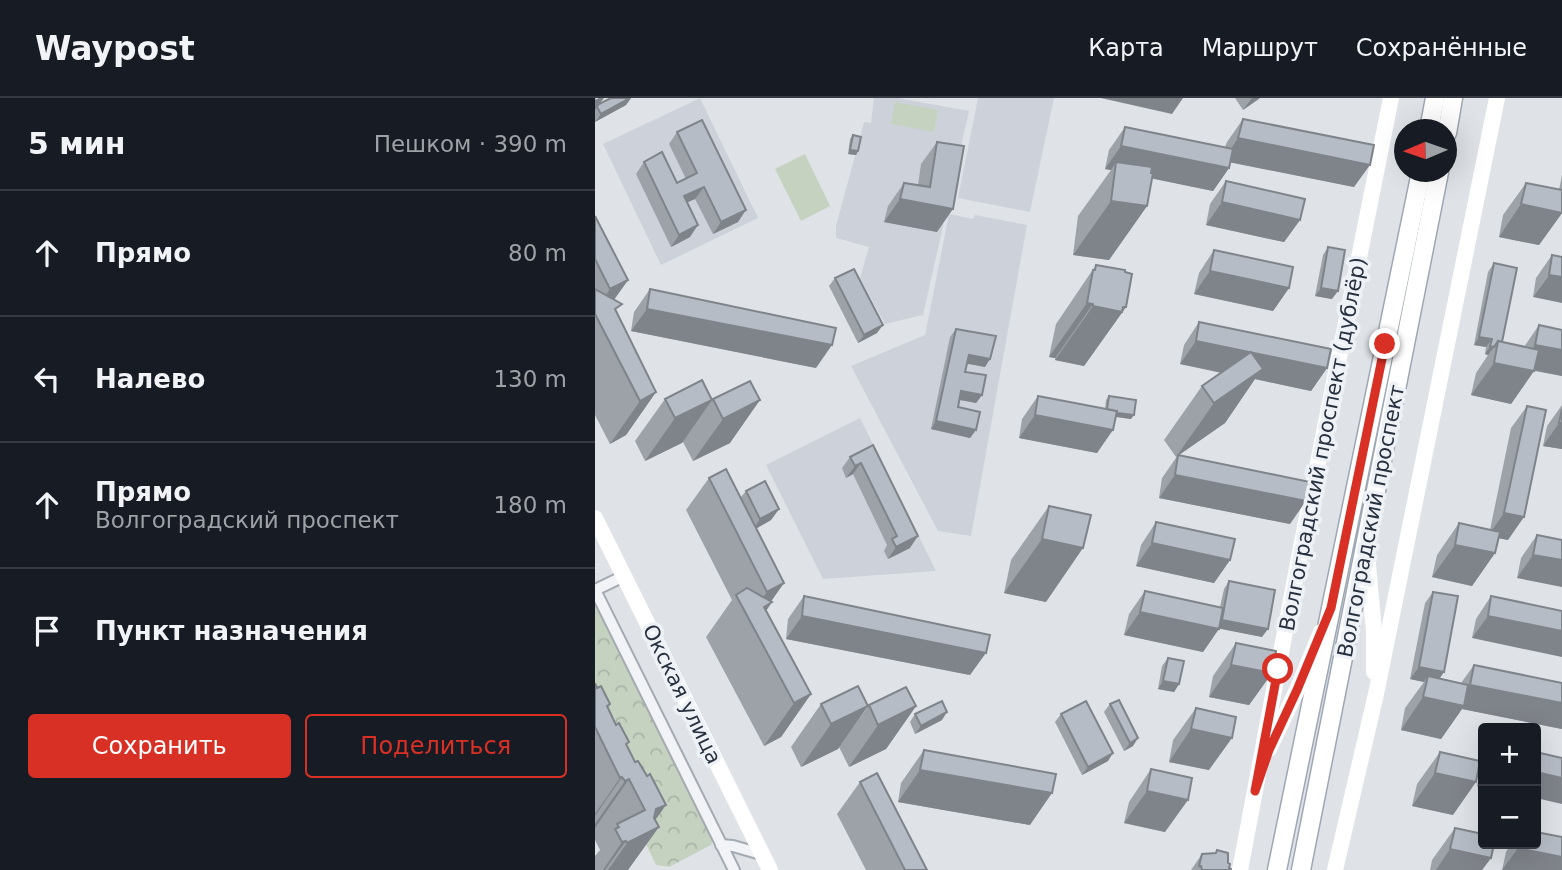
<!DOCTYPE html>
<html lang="ru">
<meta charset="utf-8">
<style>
:root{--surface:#171b24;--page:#242831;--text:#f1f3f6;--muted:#9ea1a6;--line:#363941;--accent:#d93025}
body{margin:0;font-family:"DejaVu Sans",sans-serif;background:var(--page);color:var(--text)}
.controls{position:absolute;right:21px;bottom:21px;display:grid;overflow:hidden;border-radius:7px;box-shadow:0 7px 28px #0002}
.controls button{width:63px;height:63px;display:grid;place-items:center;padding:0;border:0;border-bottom:2px solid var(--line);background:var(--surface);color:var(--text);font:35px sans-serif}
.compass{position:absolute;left:799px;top:21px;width:63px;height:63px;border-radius:50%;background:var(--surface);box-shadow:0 7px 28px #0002;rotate:268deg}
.stop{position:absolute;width:21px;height:21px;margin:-16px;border:5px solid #d93025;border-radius:50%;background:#fff}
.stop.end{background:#d93025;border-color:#fff;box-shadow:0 2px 7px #0008}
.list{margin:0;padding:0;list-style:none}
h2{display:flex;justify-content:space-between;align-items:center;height:91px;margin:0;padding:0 28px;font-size:30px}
h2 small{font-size:23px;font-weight:400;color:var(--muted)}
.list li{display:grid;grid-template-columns:46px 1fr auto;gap:21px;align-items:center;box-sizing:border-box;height:126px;padding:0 28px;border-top:2px solid var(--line)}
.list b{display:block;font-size:26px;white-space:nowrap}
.list p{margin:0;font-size:23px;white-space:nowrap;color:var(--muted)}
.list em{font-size:23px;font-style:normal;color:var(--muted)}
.actions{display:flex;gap:14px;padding:21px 28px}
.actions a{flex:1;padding:16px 0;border:2px solid var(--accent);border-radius:7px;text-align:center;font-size:24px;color:var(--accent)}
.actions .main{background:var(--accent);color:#fff}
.icon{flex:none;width:38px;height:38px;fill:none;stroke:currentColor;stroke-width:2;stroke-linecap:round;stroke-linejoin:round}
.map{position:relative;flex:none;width:967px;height:772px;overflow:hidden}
header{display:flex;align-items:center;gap:42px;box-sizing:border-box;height:98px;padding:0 35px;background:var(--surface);border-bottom:2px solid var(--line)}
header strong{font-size:33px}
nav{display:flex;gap:38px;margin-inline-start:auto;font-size:24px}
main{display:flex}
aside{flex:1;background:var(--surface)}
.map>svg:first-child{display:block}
.built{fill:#cdd2da}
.grass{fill:#c5d2c0}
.forest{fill:url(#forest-crowns)}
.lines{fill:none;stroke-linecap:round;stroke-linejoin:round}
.street-casing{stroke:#a4aab2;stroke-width:14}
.primary-casing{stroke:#9ea7b4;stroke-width:21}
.street{stroke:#f2f3f7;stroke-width:10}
.secondary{stroke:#fff;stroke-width:16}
.primary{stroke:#fff;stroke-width:18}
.wall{fill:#9da2a9}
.shaded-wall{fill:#7f848a}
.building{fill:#b6bcc5;stroke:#7f848a;stroke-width:2}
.route{stroke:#d93025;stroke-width:9}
.labels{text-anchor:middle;stroke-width:7;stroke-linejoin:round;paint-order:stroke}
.street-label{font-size:21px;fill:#28313f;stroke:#eef2f6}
</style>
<header>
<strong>Waypost</strong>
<nav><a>Карта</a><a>Маршрут</a><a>Сохранённые</a></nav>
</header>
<main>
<aside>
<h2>5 мин<small>Пешком · 390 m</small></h2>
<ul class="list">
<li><svg class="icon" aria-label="ahead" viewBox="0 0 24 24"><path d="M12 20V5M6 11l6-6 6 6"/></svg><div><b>Прямо</b></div><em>80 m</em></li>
<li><svg class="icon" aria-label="left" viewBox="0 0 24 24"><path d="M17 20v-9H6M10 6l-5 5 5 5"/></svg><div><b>Налево</b></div><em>130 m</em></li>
<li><svg class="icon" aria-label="ahead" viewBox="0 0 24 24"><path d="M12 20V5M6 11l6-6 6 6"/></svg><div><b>Прямо</b><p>Волгоградский проспект</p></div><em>180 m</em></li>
<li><svg class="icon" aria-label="arrive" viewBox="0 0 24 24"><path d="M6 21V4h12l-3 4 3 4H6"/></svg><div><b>Пункт назначения</b></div></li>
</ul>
<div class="actions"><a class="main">Сохранить</a><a>Поделиться</a></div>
</aside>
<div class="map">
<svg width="967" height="772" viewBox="0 0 967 772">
<defs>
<pattern id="forest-crowns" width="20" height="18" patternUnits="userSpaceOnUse" patternTransform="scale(1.75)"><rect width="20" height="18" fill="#c5d2c0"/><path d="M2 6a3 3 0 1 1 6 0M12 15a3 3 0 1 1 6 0" fill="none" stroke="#a9b5a6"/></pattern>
</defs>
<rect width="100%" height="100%" fill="#dfe3e8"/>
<g class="built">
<path d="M105 0 163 120 66 167 8 46Z"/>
<path d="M279 0H303L374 13 328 217 290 226 265 180 274 149 241 140V128L269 24 276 25Z"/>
<path d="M383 0H459L435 114 363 100Z"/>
<path d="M354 116 378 121 380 117 432 127 376 438 343 433 256 268 330 237Z"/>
<path d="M265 320 341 473 228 481 171 367Z"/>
</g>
<g class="grass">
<path d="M300 4 343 12 339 34 296 26Z"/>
<path d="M210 56 235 108 206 123 180 71Z"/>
</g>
<path class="forest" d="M0 504 118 742 116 747 74 769 61 767 0 640Z"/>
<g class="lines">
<defs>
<g id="street">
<path d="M0 492 139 772"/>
<path d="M0 492 29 478"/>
<path d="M126 747 138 748 166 756"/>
</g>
<g id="primary">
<path d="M834 32 840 0"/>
<path d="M852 35 858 0"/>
<path d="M682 772 826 74"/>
<path d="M706 772 844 74"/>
</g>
</defs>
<use href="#street" class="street-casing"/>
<use href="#primary" class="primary-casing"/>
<use href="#street" class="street"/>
<g class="secondary">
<path d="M0 420 175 772"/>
<path d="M772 456 779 533V574"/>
<path d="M674 651 702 592 726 534"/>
<path d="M645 772 706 449 796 0"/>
<path d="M740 772 781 596 902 0"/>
</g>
<use href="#primary" class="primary"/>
</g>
<g class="wall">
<path d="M0 0 4 6 36 0 31 7 0 24Z"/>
<path d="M640 0H665L648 12Z"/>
<path d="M648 21 759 89 635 64 634 70 618 93 557 80 552 108 514 162 478 157 483 118 516 72 510 71 514 52 530 29 630 49 632 44Z"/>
<path d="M82 34 143 124 118 136 100 101 93 104 95 139 76 149 41 76 49 64 82 85 91 81 74 46Z"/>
<path d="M258 37 263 53 261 57 253 56 255 41Z"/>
<path d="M342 44V134L289 124 293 108 309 85 323 87 326 66Z"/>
<path d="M967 77V115L944 147 904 139 908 117 931 85 964 92Z"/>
<path d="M631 83 705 122 689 144 611 127 615 106Z"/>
<path d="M0 118 33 182 19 202 21 214 61 294 31 337 15 346 0 317Z"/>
<path d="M733 149 737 201 720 198 728 157Z"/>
<path d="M619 152 694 190 678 213 599 196 604 175Z"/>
<path d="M957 157 967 159 938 199 941 180Z"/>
<path d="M899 165 907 244 929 249 944 227 967 232V278L939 273 916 306 876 297 881 275 893 257 890 256 891 249 879 247 893 174Z"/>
<path d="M501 167 531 209 489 268 460 262V260L454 259 461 226Z"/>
<path d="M240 180 282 235 263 245 234 188Z"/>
<path d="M55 191 221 270 36 233 39 214Z"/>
<path d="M604 224 732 270 716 293 660 281 630 325 581 359 569 342 607 288 626 275 585 266 589 247Z"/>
<path d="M361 231 390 269 372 265 370 274 387 297 381 305 364 302 363 309 381 332 375 340 336 331 355 239Z"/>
<path d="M155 283 135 345 98 363 88 344 50 363 40 343 70 301 117 302Z"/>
<path d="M443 298 510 311 511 302 514 298 536 321 521 319 502 355 424 340 427 321Z"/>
<path d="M967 307V351L948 348 952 328Z"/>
<path d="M932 308 913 442 903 440 900 455 877 488 837 479 842 457 864 425 895 432 916 330Z"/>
<path d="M278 347 315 450 293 461 289 453 292 447 258 376 251 380 247 370 255 359Z"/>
<path d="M583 357 695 426 564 400 567 380Z"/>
<path d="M114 380 146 399 151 393 184 411 176 422 162 430 177 504 171 513 216 596 186 639 169 648 111 539 137 502 91 412Z"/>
<path d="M454 408 451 504 409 495 416 462Z"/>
<path d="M561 424 635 462 619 485 541 468 546 447Z"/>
<path d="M942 437 967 442 922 480 926 460Z"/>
<path d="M634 483 667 539 624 530 608 554 529 537 534 516 550 493 625 509 629 491Z"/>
<path d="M838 494 845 580 866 585 879 567 967 631 867 611 846 641 806 632 810 610 829 584 815 581 830 505Z"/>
<path d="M209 498 375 577 191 541 193 521Z"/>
<path d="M896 498 967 513 877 540 881 521Z"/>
<path d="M641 545 677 575 654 607 614 599 618 578Z"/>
<path d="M573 560 584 586 579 594 563 591 567 568Z"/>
<path d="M0 585 21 627 34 644 31 647 60 722 33 772H0V758L5 752 0 742Z"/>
<path d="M263 588 243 651 206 669 196 649 226 606Z"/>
<path d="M515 606 538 648 529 653 509 614Z"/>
<path d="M274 607 321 608 291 651 254 669 244 649Z"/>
<path d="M601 610 614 672 574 664 578 642Z"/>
<path d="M320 616 347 622 320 636 315 624Z"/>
<path d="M466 616 513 663 487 677 460 624Z"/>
<path d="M329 652 435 727 303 704 306 685Z"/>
<path d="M845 654 858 717 817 708 822 686Z"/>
<path d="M888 666V690L882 688 886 669Z"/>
<path d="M556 671 570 734 529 725 534 704Z"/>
<path d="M265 684 332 772H271L242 716Z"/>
<path d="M860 730 896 760 887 772H835L837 762Z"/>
<path d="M916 746H941L967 772H907L911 754Z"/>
<path d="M622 752 633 765 634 770 636 772H596L607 756 620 755Z"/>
</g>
<g class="shaded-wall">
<path d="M4 0H9L0 12V2Z"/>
<path d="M36 0 31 7 0 24 6 16Z"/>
<path d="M506 0H588L577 16Z"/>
<path d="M657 0H665L648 12Z"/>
<path d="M643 40 775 67 759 89 628 63Z"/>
<path d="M526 48 634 70 618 93 520 73 521 64 516 72 510 71Z"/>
<path d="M255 52 263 53 261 57 253 56Z"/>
<path d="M109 89 100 101 81 109 89 98Z"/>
<path d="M305 101 358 111 342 134 289 124Z"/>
<path d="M516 103 552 108 514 162 478 157Z"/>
<path d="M627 104 705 122 689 144 611 127Z"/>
<path d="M926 106 967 115 944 147 904 139Z"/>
<path d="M151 112 143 124 118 136 126 124Z"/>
<path d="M103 127 95 139 76 149 84 137Z"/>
<path d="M615 173 694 190 678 213 599 196Z"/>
<path d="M954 177 967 179V205L938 199Z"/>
<path d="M33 182 10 214 0 212 15 191Z"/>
<path d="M726 190 743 193 737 201 720 198Z"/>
<path d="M492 205 498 206 460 260 454 259Z"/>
<path d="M498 208 531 209 489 268 460 262Z"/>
<path d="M52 211 237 247 221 270 36 233Z"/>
<path d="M288 227 282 235 263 245 269 237Z"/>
<path d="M884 239 897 241 891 249 879 247Z"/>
<path d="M601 243 732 270 716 293 660 281 630 325 581 359 619 305 654 280 585 266Z"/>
<path d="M940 247 967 252V278L924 269Z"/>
<path d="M895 248 899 249 893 257 890 256Z"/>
<path d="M374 257 395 261 390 269 368 265Z"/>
<path d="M899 265 939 273 916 306 876 297Z"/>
<path d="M366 293 387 297 381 305 361 301Z"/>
<path d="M61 294 31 337 15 346 45 303Z"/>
<path d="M117 302 87 345 50 363 80 320Z"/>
<path d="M165 302 135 345 98 363 128 321Z"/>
<path d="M512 313 539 317 536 321 509 317Z"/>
<path d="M440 317 518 332 502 355 424 340Z"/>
<path d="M341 323 381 332 375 340 336 331Z"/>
<path d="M964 325H967V351L948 348Z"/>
<path d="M266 365 258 376 251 380 260 368Z"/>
<path d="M580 377 711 403 695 426 564 400Z"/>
<path d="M184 411 176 422 157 433 165 421Z"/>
<path d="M909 415 929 419 913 442 893 438Z"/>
<path d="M323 438 315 450 293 461 301 449Z"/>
<path d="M447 441 488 450 451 504 409 495Z"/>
<path d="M557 445 635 462 619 485 541 468Z"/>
<path d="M860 447 900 455 877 488 837 479Z"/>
<path d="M938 457 967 462V489L922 480Z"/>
<path d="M189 485 175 505 177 504 159 530 153 520 172 494Z"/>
<path d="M545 514 624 531 608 554 529 537Z"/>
<path d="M207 518 391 555 375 577 191 541Z"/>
<path d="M893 518 967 533V559L877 540Z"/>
<path d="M627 522 673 531 667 539 621 530Z"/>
<path d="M636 567 677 575 654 607 614 599Z"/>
<path d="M824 569 849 574 841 586 833 578 829 584 815 581Z"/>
<path d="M568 583 584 586 579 594 563 591Z"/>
<path d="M875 587 967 605V631L867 611 846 641 806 632 828 599 861 607Z"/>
<path d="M216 596 186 639 169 648 199 605Z"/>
<path d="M273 608 243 651 206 669 236 626Z"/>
<path d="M321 608 291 651 254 669 283 627Z"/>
<path d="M352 614 347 622 320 636 326 628Z"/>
<path d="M596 631 637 640 614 672 574 664Z"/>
<path d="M543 640 538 648 529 653 535 645Z"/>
<path d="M518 655 513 663 487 677 493 669Z"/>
<path d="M325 672 457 695 435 727 303 704Z"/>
<path d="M941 674 967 680V706L941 700Z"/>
<path d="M840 675 881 684 858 717 817 708Z"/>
<path d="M27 679 0 718V716L25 680Z"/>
<path d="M888 680V690L882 688Z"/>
<path d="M34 681 0 730V726L30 683Z"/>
<path d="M552 693 593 702 570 734 529 725Z"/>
<path d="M71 707 51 735 64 729 33 772H13L32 745 61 711Z"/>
<path d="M31 743 10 772H8L27 744Z"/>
<path d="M923 750 967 759V772H907Z"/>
<path d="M855 751 896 760 887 772H841Z"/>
</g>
<g class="building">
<path d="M16 0H35L6 16 2 9 4 6Z"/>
<path d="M648 21 779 47 775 67 643 40Z"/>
<path d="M107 22 151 112 126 124 109 89 89 98 103 127 84 137 49 64 67 54 82 85 102 75 82 34Z"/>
<path d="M530 29 638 51 634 70 526 48Z"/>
<path d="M258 37 266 39 263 53 255 52Z"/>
<path d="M342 44 369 48 358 111 305 101 309 85 335 89Z"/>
<path d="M521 64 557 69 556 75H558L552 108 516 103Z"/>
<path d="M631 83 710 101 705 122 627 104Z"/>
<path d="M931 85 967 92V115L926 106Z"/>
<path d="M0 118 33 182 15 191 0 161Z"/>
<path d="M733 149 750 152 743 193 726 190Z"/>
<path d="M619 152 698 169 694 190 615 173Z"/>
<path d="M957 157 967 159V179L954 177Z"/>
<path d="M899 165 922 170 907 244 903 243 899 249 895 248 897 241 884 239Z"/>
<path d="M501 167 530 172V174L537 176 531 209H528L527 214 498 208V206L492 205 498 172H500Z"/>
<path d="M259 171 288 227 269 237 240 180Z"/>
<path d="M0 191 27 206 20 211 61 294 45 303 0 216Z"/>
<path d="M55 191 241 230 237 247 52 211Z"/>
<path d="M604 224 736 251 732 270 601 243Z"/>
<path d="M944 227 967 232V252L940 247Z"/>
<path d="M361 231 401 238 395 261 374 257 370 274 391 277 387 297 366 293 363 309 385 314 381 332 341 323Z"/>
<path d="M903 243 944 252 939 273 899 265Z"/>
<path d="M656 254 668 271 619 305 607 288Z"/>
<path d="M107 282 117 302 80 320 70 301Z"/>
<path d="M155 283 165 302 128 321 118 301Z"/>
<path d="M443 298 522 313 518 332 440 317Z"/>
<path d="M514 298 541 302 539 317 522 315V313L512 311Z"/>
<path d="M932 308 951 312 929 419 909 415Z"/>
<path d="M967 311V325H964Z"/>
<path d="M278 347 323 438 301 449 297 441 302 438 266 365 260 368 255 359Z"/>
<path d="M583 357 715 384 711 403 580 377Z"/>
<path d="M131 371 189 485 172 494 114 380Z"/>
<path d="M170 383 184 411 165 421 151 393Z"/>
<path d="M454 408 496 417 488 450 447 441Z"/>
<path d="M561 424 640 441 635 462 557 445Z"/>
<path d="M864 425 905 434 900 455 860 447Z"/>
<path d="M942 437 967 442V462L938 457Z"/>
<path d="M634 483 680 492 673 531 627 522Z"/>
<path d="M152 490 177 504 169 509 216 596 199 605 141 497Z"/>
<path d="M550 493 628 510 624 531 545 514Z"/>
<path d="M838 494 863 498 849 574 824 569Z"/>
<path d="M209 498 395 537 391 555 207 518Z"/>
<path d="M896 498 967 513V533L893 518Z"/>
<path d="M641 545 681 553 677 575 636 567Z"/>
<path d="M573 560 589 563 584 586 568 583Z"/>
<path d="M879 567 967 585V605L875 587Z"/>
<path d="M833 578 873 587 869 608 828 599Z"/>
<path d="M0 585 2 590 6 588 15 606 12 608 21 627 24 625 34 644 31 646 40 664 43 663 52 678 55 676 71 707 61 711 59 720 64 729 32 745 31 743 27 744 20 731 24 729 22 726 50 712 34 681 30 683 27 679 25 680 0 629Z"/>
<path d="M263 588 273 608 236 626 226 606Z"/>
<path d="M311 589 321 608 283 627 274 607Z"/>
<path d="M524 602 543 640 535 645 515 606Z"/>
<path d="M347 603 352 614 326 628 320 616Z"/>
<path d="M491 603 518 655 493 669 466 616Z"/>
<path d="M601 610 641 619 637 640 596 631Z"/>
<path d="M329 652 461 676 457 695 325 672Z"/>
<path d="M845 654 885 663 881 684 840 675Z"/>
<path d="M941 654 967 660V680L941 674Z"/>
<path d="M556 671 597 680 593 702 552 693Z"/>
<path d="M282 675 332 772H310L265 684Z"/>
<path d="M860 730 888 736V746H899L896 760 855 751Z"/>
<path d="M941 734 967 739V759L923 750V746H941Z"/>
<path d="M622 752 633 755V765L635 766 634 770 636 771V772H607L606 768H604L607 756 621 755Z"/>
</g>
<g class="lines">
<path class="route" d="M683 571 660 693 674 652 702 592 736 510 790 246"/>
</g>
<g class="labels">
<g class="street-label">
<text transform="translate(728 346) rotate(-79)" y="7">Волгоградский проспект (дублёр)</text>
<text transform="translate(776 423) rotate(-79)" y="7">Волгоградский проспект</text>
<text transform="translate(87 596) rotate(64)" y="7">Окская улица</text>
</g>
</g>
</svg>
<div class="controls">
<button>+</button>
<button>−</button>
</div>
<svg class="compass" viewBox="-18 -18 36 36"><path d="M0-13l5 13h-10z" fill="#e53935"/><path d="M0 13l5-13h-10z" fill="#9ea1a6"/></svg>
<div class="stop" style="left:683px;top:571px"></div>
<div class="stop end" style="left:790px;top:246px"></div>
</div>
</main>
